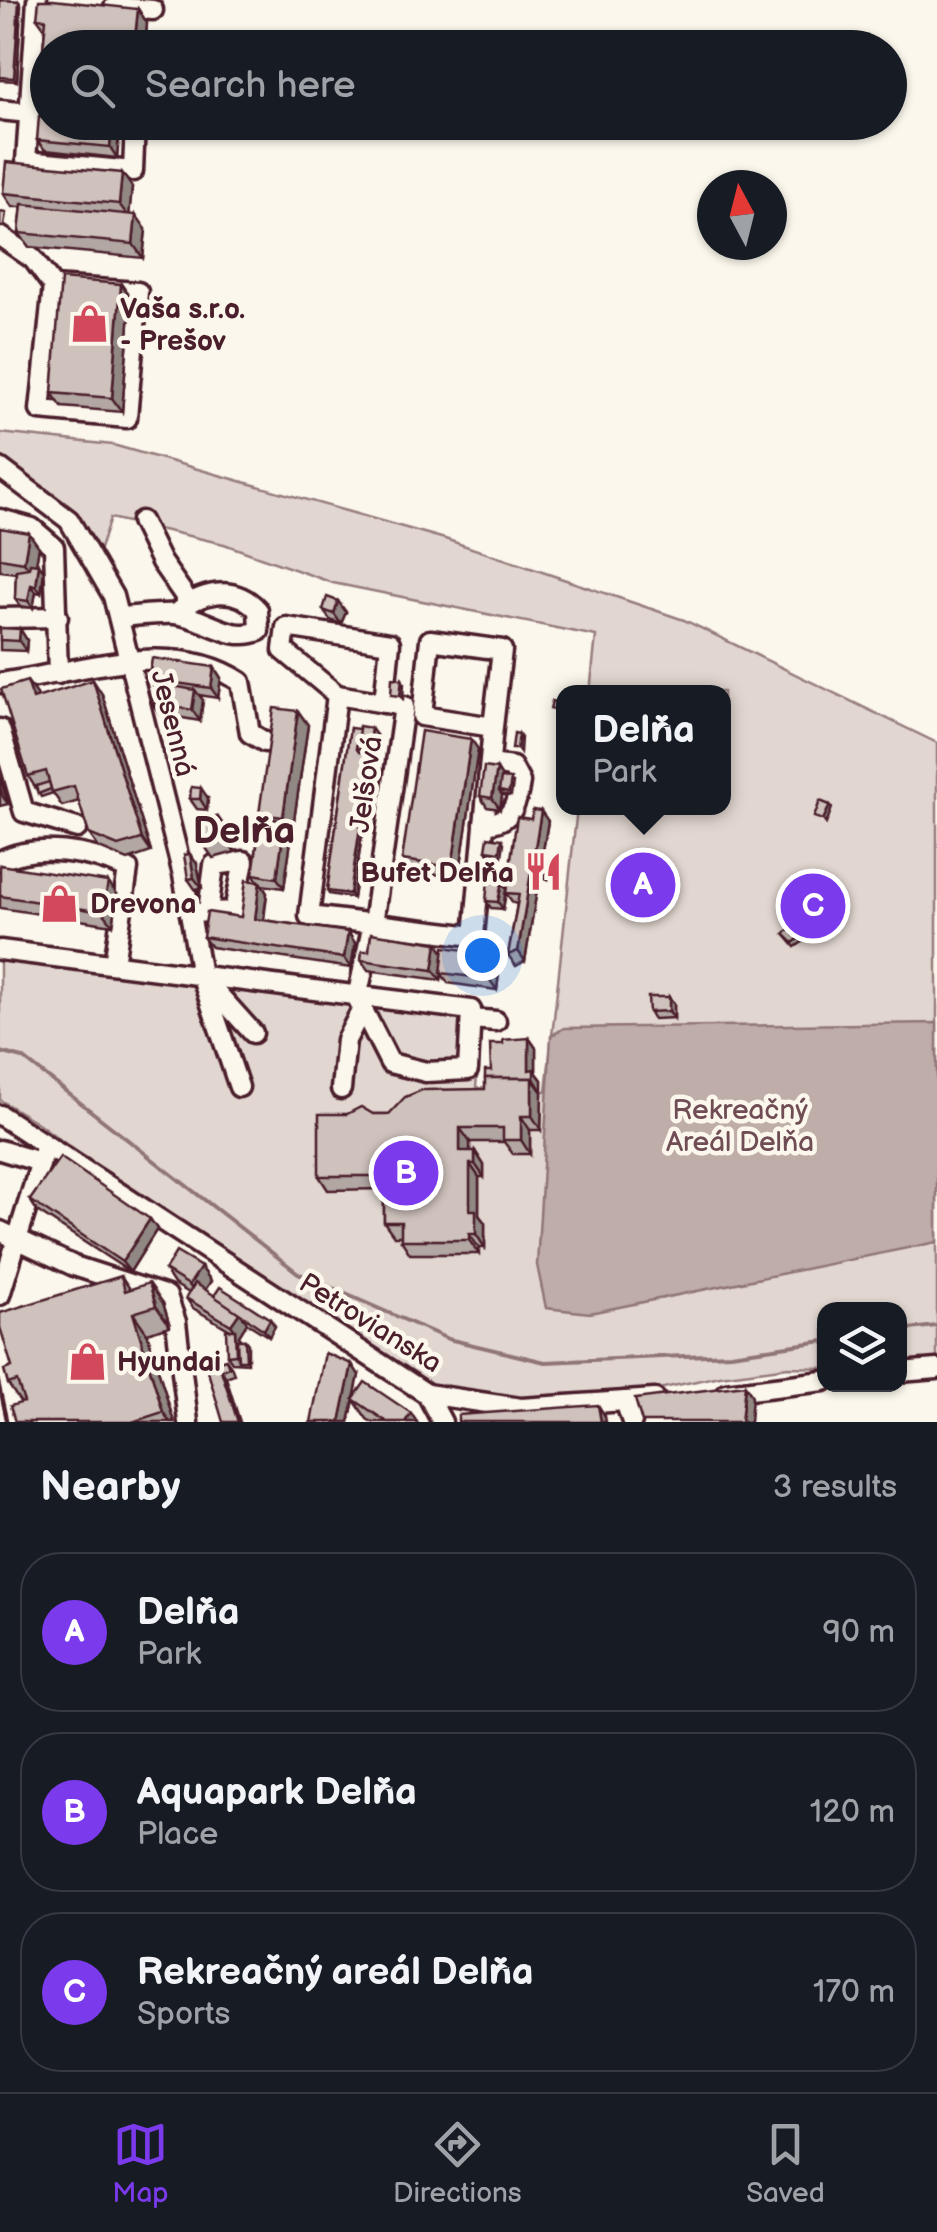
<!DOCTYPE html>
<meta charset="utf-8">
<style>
:root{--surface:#171b24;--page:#20242c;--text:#f1f3f6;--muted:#9ea1a6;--line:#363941;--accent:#7c3aed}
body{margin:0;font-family:"Balsamiq Sans",sans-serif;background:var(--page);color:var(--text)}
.controls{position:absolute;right:30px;bottom:30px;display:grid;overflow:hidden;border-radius:20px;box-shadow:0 2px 8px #0004}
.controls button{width:90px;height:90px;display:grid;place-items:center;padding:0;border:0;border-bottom:2px solid var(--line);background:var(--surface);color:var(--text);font:50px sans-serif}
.compass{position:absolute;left:697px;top:170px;width:90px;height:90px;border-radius:50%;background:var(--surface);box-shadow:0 2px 8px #0004;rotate:353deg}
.you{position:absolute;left:482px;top:955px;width:35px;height:35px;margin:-25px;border:8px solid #fff;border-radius:50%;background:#1a73e8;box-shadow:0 0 0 15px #1a73e833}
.badge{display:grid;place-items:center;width:65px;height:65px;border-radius:50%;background:var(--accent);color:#fff;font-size:32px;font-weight:700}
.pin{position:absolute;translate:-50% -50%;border:5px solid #fff;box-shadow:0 2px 10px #0006}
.popup{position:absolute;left:556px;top:685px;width:175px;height:130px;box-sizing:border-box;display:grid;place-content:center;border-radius:20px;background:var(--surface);filter:drop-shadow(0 2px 8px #0005);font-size:32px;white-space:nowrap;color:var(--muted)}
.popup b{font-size:38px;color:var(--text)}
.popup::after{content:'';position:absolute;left:50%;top:100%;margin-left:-20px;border:20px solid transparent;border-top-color:var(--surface)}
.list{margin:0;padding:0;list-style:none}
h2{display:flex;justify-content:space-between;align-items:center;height:130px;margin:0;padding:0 40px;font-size:42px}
h2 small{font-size:32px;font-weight:400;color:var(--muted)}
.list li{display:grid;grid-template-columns:65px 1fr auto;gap:30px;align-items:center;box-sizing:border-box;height:160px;margin:0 20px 20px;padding:0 20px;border:2px solid var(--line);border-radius:40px}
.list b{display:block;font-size:38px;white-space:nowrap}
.list p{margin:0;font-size:32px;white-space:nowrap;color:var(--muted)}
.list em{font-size:32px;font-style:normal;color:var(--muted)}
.icon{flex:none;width:55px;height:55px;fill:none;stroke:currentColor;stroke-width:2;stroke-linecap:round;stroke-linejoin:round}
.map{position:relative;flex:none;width:937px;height:1422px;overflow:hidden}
.search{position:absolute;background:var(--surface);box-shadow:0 2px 8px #0004;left:30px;right:30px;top:30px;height:110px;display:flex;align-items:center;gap:25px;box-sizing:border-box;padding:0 35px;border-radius:55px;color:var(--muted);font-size:38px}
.sheet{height:670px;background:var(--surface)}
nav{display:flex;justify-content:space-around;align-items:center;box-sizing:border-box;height:140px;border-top:2px solid var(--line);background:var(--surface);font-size:28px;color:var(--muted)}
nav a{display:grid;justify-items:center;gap:5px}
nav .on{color:var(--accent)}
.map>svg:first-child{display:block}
.green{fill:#e2d7d0;stroke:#967b7e;stroke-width:2.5}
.water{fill:#bfadaa;stroke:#907477;stroke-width:2.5}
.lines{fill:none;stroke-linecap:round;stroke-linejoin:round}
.stream{stroke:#907477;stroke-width:4}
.minor-casing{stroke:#4a1f2b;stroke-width:25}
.minor{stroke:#fbf7ec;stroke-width:18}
.wall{fill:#b2a7a2;stroke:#4a1f2b;stroke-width:2.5}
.shaded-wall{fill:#918884;stroke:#4a1f2b;stroke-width:2.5}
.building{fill:#cfc2bc;stroke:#4a1f2b;stroke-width:2.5}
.labels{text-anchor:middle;stroke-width:9;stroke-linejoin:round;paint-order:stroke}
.poi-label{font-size:28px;font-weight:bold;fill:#4a1f2b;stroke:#fbf7ec;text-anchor:start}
.street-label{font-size:28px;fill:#4a1f2b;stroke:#fbf7ec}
.park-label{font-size:28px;fill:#704d54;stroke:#fbf7ec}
.district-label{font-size:38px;font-weight:bold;fill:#4a1f2b;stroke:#fbf7ec}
</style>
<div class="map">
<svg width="937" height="1422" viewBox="0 0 937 1422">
<rect width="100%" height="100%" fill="#fbf7ec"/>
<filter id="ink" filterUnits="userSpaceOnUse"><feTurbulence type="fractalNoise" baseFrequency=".01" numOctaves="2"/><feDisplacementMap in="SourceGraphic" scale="20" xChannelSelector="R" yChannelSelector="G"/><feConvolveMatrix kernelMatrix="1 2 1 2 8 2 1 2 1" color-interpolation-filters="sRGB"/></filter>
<g filter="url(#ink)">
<path class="green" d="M0 433 113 445 445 539 684 620 937 743V1362L900 1365V1310H824V1368L788 1367 720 1376 565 1409 422 1394 319 1334 38 1123 0 1100V953L357 998 482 1008 476 1088 546 1091 577 808H723V692H590L596 636 333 583 224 544 110 518 96 561 0 460Z"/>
<path class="water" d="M937 1023V1242L590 1313 546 1308 537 1265 551 1036 564 1028Z"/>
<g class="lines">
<g class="stream">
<path d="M0 1052 23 1058 298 1273 448 1339 545 1362 731 1354 824 1341"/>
<path d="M900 1330 937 1326"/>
</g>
<defs>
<g id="minor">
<path d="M37 0 26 161 133 171 135 122"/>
<path d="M114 7 153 10"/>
<path d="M0 110 48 115"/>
<path d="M0 236 33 259 53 286"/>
<path d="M53 286 138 292 127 418 40 410Z"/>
<path d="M0 468 69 520 113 596 183 875 201 975 239 1087"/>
<path d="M0 519 32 528 54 547 58 674"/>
<path d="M141 521 161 562 189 602"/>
<path d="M119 617C137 616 157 613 175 614 206 617 230 643 259 631L258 610C233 583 200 592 175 614"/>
<path d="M0 618 58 617"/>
<path d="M0 683C77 673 172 636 241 682L250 733 265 742"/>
<path d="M337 695 283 650 286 627 390 643 384 703"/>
<path d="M0 729 24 812 77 828"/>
<path d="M484 823C511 824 517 805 520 782L512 767 490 764"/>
<path d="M0 861C36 842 91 852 128 869L114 964"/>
<path d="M190 913 234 911 244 861 214 865 208 912"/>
<path d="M0 950 471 1010 468 1070 426 1072 390 1063 357 998 373 924 404 706 337 695 309 916 474 936 493 727 422 716 430 640 502 650 493 727"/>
<path d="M208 983 253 1033"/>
<path d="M471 1019 496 1021"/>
<path d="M341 1089 346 1040 361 1011"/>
<path d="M0 1115 427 1394 521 1408 655 1399"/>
<path d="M0 1150 40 1162"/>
<path d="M0 1231 74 1266 167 1296 176 1322 188 1422"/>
<path d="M0 1295 46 1145"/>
<path d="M0 1338 18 1422"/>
<path d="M900 1372 937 1369"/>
<path d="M726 1393 824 1381"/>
<path d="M427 1394 442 1422"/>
<path d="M625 1401 632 1422"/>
</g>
</defs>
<use href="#minor" class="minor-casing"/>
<use href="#minor" class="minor"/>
</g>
<g class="wall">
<path d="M0 0 19 1 21 4 17 81 0 80Z"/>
<path d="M138 9 147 23 145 48H48V101L39 89 45 29 37 18Z"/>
<path d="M112 123 119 134 117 158 45 150 37 140Z"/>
<path d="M122 173 132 187 129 214 146 229 143 258 29 247 19 233 22 207H12L3 193Z"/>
<path d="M121 284 131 298 122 412 62 407 52 393Z"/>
<path d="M0 528 39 547 36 563 44 571 41 593 36 592 33 608 20 606 15 599 16 573 0 571Z"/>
<path d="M323 610 346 612 341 624 330 620Z"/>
<path d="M0 628 20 629 27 640 26 651 0 650Z"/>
<path d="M214 667 221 678 218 698 199 695 203 700 200 721 160 714 152 703 155 688 149 679Z"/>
<path d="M37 694 38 698 102 694 151 852 128 860 99 848 89 834 79 801 62 806 53 793 41 797 28 776Z"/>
<path d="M298 711 308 725 284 888 262 885 267 893 264 920 348 932 355 943 351 968 211 947 203 937 241 917 259 882 253 874 261 817 259 814Z"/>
<path d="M350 728 376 735 353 898 329 894 327 891Z"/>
<path d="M478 749 459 878 410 870 402 860Z"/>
<path d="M0 777 8 804 0 806Z"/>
<path d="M503 778 513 783 511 796 502 795 500 809 487 807 480 796Z"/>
<path d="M208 798 207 810 197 809 190 799Z"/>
<path d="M217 816 231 836 235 852 213 858 199 838Z"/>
<path d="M548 821 541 862 548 863 550 867 548 880 539 878 525 961 516 966 508 955 517 904 513 903 506 893 503 909 491 908 486 901 502 882 506 889Z"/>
<path d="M502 839 504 843 502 856 489 853 486 850Z"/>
<path d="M197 864 202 888 195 889 188 879Z"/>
<path d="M0 865 118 895 113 925 0 908Z"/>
<path d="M792 927 804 941 795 947 784 934Z"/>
<path d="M444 952 500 964 497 990 448 983 442 974 441 980 368 970 361 960Z"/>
<path d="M669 997 674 1004V1018L654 1019 649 1012Z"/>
<path d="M529 1038 536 1048V1072L542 1080 541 1130H530V1154H513L504 1142H470V1151H475L484 1165V1177H479V1215L485 1223V1248H479V1254H410L401 1240V1236H394L384 1222V1189L328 1190 319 1176 373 1114H389L485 1089 503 1044Z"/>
<path d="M30 1200 150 1219 157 1229 130 1272 37 1211Z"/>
<path d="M201 1267 211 1281 205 1290 214 1296 270 1319 275 1326 269 1337 247 1323 239 1336 240 1340H245L248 1344V1363L232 1362 227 1355 230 1330 193 1308 186 1298 189 1293 174 1284 165 1270Z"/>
<path d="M121 1276 130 1289 163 1303 170 1326 147 1333 174 1422H15L21 1403 8 1384 12 1367Z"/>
<path d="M226 1359 231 1366 234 1374 226 1377 206 1365Z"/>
<path d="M359 1375 354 1397 417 1422H372L367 1419 354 1400 349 1422H311Z"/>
</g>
<g class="shaded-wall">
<path d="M19 1 21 4 17 81 14 78Z"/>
<path d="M138 9 147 23 145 48H134Z"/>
<path d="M112 123 119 134 117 158 110 147Z"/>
<path d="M122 173 132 187 129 217 119 204Z"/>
<path d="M136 215 146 229 143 258 133 244Z"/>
<path d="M121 284 131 298 122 412 112 398Z"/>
<path d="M29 533 39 547 34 575 24 562Z"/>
<path d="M39 564 44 571 41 593 36 586Z"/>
<path d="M31 585 36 592 33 608 28 601Z"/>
<path d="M338 601 346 612 341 624 334 614Z"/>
<path d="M20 629 27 640 26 651 19 641Z"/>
<path d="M214 667 221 678 218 698 211 688Z"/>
<path d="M402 679 404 683 403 699 400 696Z"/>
<path d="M93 680 102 694 151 852 142 839Z"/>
<path d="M27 681 37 694 42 713 33 699Z"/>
<path d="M195 690 203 700 200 721 192 710Z"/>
<path d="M298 711 308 725 284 888 277 878 285 821 283 817Z"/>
<path d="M371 728 376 735 353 898 350 894 371 754 368 750Z"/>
<path d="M519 734 521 737 520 753 517 749Z"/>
<path d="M471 739 478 749 459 878 452 867Z"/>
<path d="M497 769 504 780 499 791 502 795 500 809 492 798Z"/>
<path d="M0 777 8 804 3 797 0 787Z"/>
<path d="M201 788 208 798 207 810 200 799Z"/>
<path d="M830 805 832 808 826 824 823 820Z"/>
<path d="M541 811 548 821 539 875H536L539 878 525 961 518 951Z"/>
<path d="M217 816 231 836 235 852 221 832Z"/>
<path d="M190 854 197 864 202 888 194 878Z"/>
<path d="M108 882 118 895 113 925 103 912Z"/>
<path d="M260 882 267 893 262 929 255 919Z"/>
<path d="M502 882 506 889 503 909 498 902Z"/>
<path d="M348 932 355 943 351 968 344 958Z"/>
<path d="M437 943 444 953 441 980 433 970Z"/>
<path d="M493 954 500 964 497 990 489 979Z"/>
<path d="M669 997 674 1004V1018L669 1011Z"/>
<path d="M529 1038 536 1048V1072L542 1080V1092L529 1070Z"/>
<path d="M532 1078 542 1092 541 1130 532 1116Z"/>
<path d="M521 1116 530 1130V1154L521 1140Z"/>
<path d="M460 1128 470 1142V1164L479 1177V1215L485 1223V1248L476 1234 470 1210 460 1151Z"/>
<path d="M475 1151 484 1165V1177L475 1164Z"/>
<path d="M150 1219 157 1229 130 1272 122 1262Z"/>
<path d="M469 1234 479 1248V1254L469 1240Z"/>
<path d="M201 1267 211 1281 199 1299 189 1285Z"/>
<path d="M149 1283 163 1303 170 1326 156 1306Z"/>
<path d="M240 1312 247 1323 239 1336 240 1361 236 1354 235 1330 231 1325Z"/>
<path d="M133 1313 147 1333 174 1422H170L163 1412Z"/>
<path d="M270 1319 275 1326 269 1337 264 1330Z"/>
<path d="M352 1364 359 1375 349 1422H340Z"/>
<path d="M221 1370 226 1377 240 1422H238Z"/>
<path d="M745 1385 752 1396 750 1422H741Z"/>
<path d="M598 1405 605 1416 606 1422H601Z"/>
<path d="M411 1413 417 1422H405Z"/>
</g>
<g class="building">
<path d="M0 0 19 1 14 78 0 77Z"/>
<path d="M39 0H53L138 9 134 48H48V89H39L46 19 37 18Z"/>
<path d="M39 116 48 117V122L112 123 110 147 37 140Z"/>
<path d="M6 162 122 173 119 204 3 193Z"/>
<path d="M22 204 136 215 133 244 19 233Z"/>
<path d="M0 212 6 213 4 227H0Z"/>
<path d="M61 279 121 284 112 398 52 393Z"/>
<path d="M0 528 29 533 24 562 0 558Z"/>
<path d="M30 563 39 564 36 586 31 585 28 601 15 599 16 570 29 568Z"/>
<path d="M327 597 338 601 334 614 323 610Z"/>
<path d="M0 628 20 629 19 641 0 640Z"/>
<path d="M152 658 214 667 211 688 149 679Z"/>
<path d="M392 678 402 679 400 696 391 695Z"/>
<path d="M93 680 142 839 118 846 89 834 74 786 52 792 46 771 28 776 1 689 27 681 33 699Z"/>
<path d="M156 683 195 690 192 710 152 703Z"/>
<path d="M552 701 563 704V712L550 709Z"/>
<path d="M274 708 298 711 283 817 259 814Z"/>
<path d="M359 726 371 728 368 750 356 748Z"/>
<path d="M350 728 359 729 356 748 359 752 371 754 350 894 327 891Z"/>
<path d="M421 731 471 739 452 867 402 860Z"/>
<path d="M514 733 519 734 517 749H512Z"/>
<path d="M484 767 497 769 492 798 480 796Z"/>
<path d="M501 778 511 779 509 793 499 791Z"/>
<path d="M49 782 51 789 38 794 36 786Z"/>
<path d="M191 787 201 788 200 799H190Z"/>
<path d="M820 801 830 805 823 820 814 817Z"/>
<path d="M533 810 541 811 518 951 508 955 519 894 506 893 517 817 531 819Z"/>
<path d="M217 816 221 832 199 838 194 822Z"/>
<path d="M261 817 285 821 277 878 253 874Z"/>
<path d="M488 837 502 839 500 852 486 850Z"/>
<path d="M190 854 194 878 188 879 184 855Z"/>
<path d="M538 862 548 863 545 876 536 875Z"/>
<path d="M0 865 108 882 103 912 0 896Z"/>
<path d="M246 880 260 882 255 919 348 932 344 958 203 937 207 912 241 917Z"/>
<path d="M488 880 502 882 498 902 486 901Z"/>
<path d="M792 927 801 937 793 943 784 934Z"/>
<path d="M371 933 437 943 433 970 361 960 362 951H369Z"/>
<path d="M444 947 493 954 489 979 441 973Z"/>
<path d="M648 997H669V1011L649 1012Z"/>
<path d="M529 1038V1070L534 1069V1081L532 1078H485V1081V1071H491L490 1044H503V1040Z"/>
<path d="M485 1078H532V1116H521V1140H503V1128H460V1151H475V1164H470V1210H476V1234H469V1240H401V1222H384V1186H401V1176H319V1114H347L361 1107 373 1114H389L405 1097 422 1090 485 1089Z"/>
<path d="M60 1157 150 1219 122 1262 30 1200Z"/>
<path d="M176 1252 201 1267 189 1285 165 1270Z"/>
<path d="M121 1276 125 1291 149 1283 156 1306 133 1313 163 1412 132 1422H15L10 1406 24 1402 17 1381 8 1384 4 1370 12 1367 0 1327V1313Z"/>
<path d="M195 1283 240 1312 231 1325 186 1298Z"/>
<path d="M220 1287 270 1319 264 1330 214 1296Z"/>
<path d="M226 1330H235L236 1354 227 1355Z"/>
<path d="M237 1340H245L246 1360H238Z"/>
<path d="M325 1353 352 1364 340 1422H311Z"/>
<path d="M226 1359 229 1367 221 1370 238 1422H223L206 1365Z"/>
<path d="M365 1382 411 1413 405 1422H387L353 1399Z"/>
<path d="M745 1385 741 1422H642L635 1399Z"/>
<path d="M598 1405 601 1422H458V1415Z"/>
</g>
</g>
<defs>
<symbol id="shop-bare" viewBox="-9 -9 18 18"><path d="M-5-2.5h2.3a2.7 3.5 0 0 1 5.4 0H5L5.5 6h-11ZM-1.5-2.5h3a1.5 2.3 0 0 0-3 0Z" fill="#d1495b" stroke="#fbf7ec" stroke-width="2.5" paint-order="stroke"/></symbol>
<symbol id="restaurant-bare" viewBox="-9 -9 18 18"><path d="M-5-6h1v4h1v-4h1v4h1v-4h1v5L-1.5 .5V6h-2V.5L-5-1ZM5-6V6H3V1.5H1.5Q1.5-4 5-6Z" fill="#d1495b" stroke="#fbf7ec" stroke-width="2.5" paint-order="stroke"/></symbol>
</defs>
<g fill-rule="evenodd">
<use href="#shop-bare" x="62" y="296" width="55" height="55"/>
<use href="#restaurant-bare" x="516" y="844" width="55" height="55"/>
<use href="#shop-bare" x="32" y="876" width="55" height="55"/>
<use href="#shop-bare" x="60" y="1334" width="55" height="55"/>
</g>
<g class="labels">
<g class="poi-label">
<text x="120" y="318">Vaša s.r.o.<tspan x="120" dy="32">- Prešov</tspan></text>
<text x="514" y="882" text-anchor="end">Bufet Delňa</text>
<text x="90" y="913">Drevona</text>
<text x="117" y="1371">Hyundai</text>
</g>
<g class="street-label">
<text transform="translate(174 723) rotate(76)" y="10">Jesenná</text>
<text transform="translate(365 784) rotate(-82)" y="10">Jelšová</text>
<text transform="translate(371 1322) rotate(32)" y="10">Petrovianska</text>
</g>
<g class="park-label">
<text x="740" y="1119">Rekreačný<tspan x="740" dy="32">Areál Delňa</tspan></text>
</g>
<g class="district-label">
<text x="244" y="843">Delňa</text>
</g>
</g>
</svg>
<div class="controls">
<button><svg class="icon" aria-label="layers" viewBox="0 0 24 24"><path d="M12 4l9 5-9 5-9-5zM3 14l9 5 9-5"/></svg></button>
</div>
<svg class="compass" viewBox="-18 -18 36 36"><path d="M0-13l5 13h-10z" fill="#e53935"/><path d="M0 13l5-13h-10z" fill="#9ea1a6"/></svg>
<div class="you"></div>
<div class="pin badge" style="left:643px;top:885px">A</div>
<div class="popup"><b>Delňa</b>Park</div>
<div class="pin badge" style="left:406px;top:1173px">B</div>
<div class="pin badge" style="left:813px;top:906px">C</div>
<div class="search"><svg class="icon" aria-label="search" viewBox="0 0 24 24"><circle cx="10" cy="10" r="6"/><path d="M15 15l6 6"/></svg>Search here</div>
</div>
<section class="sheet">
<h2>Nearby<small>3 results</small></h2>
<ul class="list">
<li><span class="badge">A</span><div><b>Delňa</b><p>Park</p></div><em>90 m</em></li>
<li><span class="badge">B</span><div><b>Aquapark Delňa</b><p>Place</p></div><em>120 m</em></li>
<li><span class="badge">C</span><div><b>Rekreačný areál Delňa</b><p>Sports</p></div><em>170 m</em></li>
</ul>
</section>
<nav>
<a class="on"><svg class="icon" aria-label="map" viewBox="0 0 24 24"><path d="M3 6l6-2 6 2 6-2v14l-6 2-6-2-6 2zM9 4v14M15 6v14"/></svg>Map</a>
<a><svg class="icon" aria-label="directions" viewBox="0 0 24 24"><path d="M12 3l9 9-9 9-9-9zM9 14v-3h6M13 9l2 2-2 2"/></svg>Directions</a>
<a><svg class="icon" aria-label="saved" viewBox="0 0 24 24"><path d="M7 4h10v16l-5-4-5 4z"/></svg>Saved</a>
</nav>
